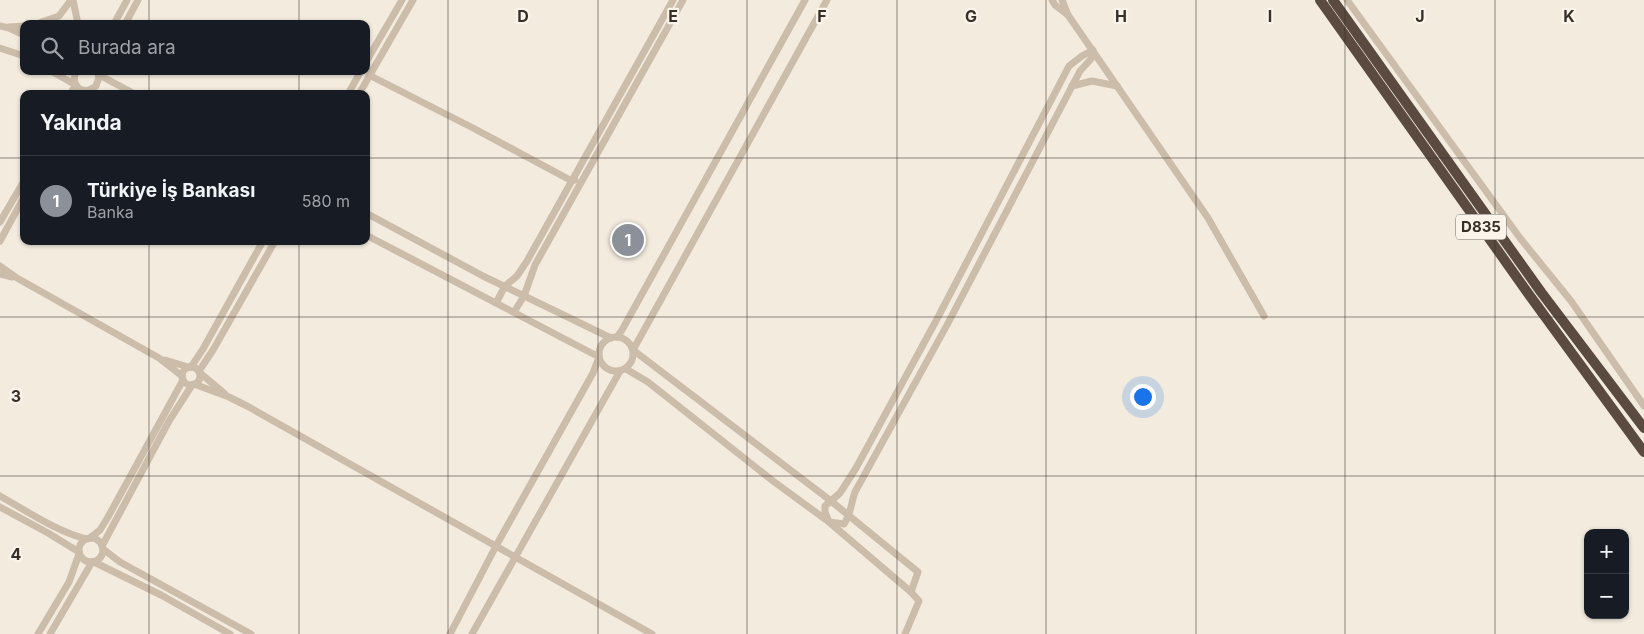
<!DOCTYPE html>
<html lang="tr">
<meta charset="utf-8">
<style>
:root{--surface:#171b24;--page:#20242c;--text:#f1f3f6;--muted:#9ea1a6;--line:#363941;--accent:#8c9099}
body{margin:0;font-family:Inter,sans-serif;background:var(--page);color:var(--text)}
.controls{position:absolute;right:15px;bottom:15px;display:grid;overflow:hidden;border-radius:10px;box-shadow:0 1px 4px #0004}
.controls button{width:45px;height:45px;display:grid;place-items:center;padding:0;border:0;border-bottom:1px solid var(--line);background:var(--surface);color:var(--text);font:25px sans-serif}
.you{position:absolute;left:1142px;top:396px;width:18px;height:18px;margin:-12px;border:4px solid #fff;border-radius:50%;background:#1a73e8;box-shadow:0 0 0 8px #1a73e833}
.badge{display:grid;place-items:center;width:32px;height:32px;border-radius:50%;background:var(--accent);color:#fff;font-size:16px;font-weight:700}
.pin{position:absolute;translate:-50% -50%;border:2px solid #fff;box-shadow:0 1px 5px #0006}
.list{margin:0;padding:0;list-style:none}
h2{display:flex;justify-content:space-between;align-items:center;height:65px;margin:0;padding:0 20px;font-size:21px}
h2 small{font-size:16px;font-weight:400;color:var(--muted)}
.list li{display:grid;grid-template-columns:32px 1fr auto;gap:15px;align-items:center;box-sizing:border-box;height:90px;padding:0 20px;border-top:1px solid var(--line)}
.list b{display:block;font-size:19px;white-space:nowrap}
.list p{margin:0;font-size:16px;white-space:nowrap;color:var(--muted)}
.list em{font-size:16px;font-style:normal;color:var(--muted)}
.icon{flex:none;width:28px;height:28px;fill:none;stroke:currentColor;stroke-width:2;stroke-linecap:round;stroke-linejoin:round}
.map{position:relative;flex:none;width:1644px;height:634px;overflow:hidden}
.search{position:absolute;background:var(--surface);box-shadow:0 1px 4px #0004;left:20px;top:20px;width:350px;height:55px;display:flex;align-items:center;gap:12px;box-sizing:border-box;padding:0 18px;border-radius:10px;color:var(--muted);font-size:19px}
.panel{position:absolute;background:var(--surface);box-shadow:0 1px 4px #0004;left:20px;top:90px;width:350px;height:155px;border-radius:10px}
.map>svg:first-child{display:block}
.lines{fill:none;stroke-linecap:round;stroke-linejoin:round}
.minor{stroke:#ccbcaa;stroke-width:7}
.highway{stroke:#5a4a40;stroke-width:10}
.grid{fill:none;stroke:#392f29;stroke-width:1;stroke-opacity:0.55}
.labels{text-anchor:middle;stroke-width:4.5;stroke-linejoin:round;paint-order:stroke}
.shield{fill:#faf4eb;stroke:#736a63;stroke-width:1}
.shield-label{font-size:15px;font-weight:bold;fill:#392f29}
.grid-label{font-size:16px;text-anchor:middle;font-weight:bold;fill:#392f29;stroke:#faf4eb;stroke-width:4.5;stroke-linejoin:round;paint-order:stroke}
</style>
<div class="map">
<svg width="1644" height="634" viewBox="0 0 1644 634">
<rect width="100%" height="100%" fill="#f3ebde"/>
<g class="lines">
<g class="minor">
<path d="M73 0 78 24"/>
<path d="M827 0 633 350 831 501 918 572 911 592 919 601 905 634"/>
<path d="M1052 0 1055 5 1068 15"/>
<path d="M1062 0 1068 15 1208 218 1264 316"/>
<path d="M1347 0 1520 238 1571 301 1644 406"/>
<path d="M36 24 59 16 71 0"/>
<path d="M114 24 127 0"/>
<path d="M125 24 138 0"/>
<path d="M0 26 9 28 24 35"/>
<path d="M9 27 24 26"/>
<path d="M0 48 24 56"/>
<path d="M1093 50 1091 59 1080 71 947 325 855 492C851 503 851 514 844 524L829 522 825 512V506L840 493 856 468 937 319 1069 66 1082 56Z"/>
<path d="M366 62 402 0"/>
<path d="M51 71 76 85 70 94"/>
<path d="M76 71C70 87 83 96 96 86L99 77 97 71"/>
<path d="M100 72 99 75 135 94"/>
<path d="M369 75 473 128 572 181 575 180"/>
<path d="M1072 86 1092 81 1117 86"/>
<path d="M348 94 361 71"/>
<path d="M359 94 413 0"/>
<path d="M366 213 483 276 611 338"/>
<path d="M0 222 24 181"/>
<path d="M366 235 599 357 593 373 496 546 450 634"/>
<path d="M0 241 24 197"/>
<path d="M0 266 17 278 159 358 182 376"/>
<path d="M0 274 12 277"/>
<path d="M496 303 505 286 517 276 527 261 673 0"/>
<path d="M514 312 524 296 535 265 683 0"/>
<circle cx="616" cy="354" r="17"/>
<path d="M617 337 622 330 805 0"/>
<path d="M165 360 188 367"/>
<path d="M191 367 203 349 263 241"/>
<circle cx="191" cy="376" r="9"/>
<path d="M626 369 648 382 773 481 829 522 911 592"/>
<path d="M199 371 213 350 275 241"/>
<path d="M200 373 225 394"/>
<path d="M194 384 229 397 247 406 652 634"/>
<path d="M0 496C25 510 59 533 87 539"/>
<path d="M0 507 48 533 79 552"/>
<circle cx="91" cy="550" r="12"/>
<path d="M90 538 100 530 108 517 183 380"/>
<path d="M102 546 169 421 192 385"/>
<path d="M103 549 120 562 251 634"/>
<path d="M94 562 161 595 230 634"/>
<path d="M38 634 69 582 79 554"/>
<path d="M50 634 92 562"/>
<path d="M472 634 620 371"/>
</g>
<g class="highway">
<path d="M1320 0 1530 296 1644 452"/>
<path d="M1333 0 1541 292 1644 428"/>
</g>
</g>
<path class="grid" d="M149 0V24M299 0V24M448 0V634M598 0V634M747 0V634M897 0V634M1046 0V634M1196 0V634M1345 0V634M1495 0V634M149 71V94M299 71V94M0 158H24M366 158H1644M149 241V634M299 241V634M0 317H1644M0 476H1644"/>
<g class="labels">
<rect class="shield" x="1456" y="214.5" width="50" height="25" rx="4"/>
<g class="shield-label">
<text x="1481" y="232">D835</text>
</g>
</g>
<g class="grid-label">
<text x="523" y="22">D</text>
<text x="673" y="22">E</text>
<text x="822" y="22">F</text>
<text x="971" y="22">G</text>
<text x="1121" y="22">H</text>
<text x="1270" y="22">I</text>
<text x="1420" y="22">J</text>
<text x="1569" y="22">K</text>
<text x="16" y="402">3</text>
<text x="16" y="560">4</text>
</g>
</svg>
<div class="controls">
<button>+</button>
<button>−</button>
</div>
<div class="you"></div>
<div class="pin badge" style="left:628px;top:240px">1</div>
<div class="search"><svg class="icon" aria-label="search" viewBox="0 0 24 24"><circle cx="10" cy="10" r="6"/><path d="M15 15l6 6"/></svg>Burada ara</div>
<section class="panel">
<h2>Yakında<small></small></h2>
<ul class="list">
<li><span class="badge">1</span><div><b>Türkiye İş Bankası</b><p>Banka</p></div><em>580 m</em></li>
</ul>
</section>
</div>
